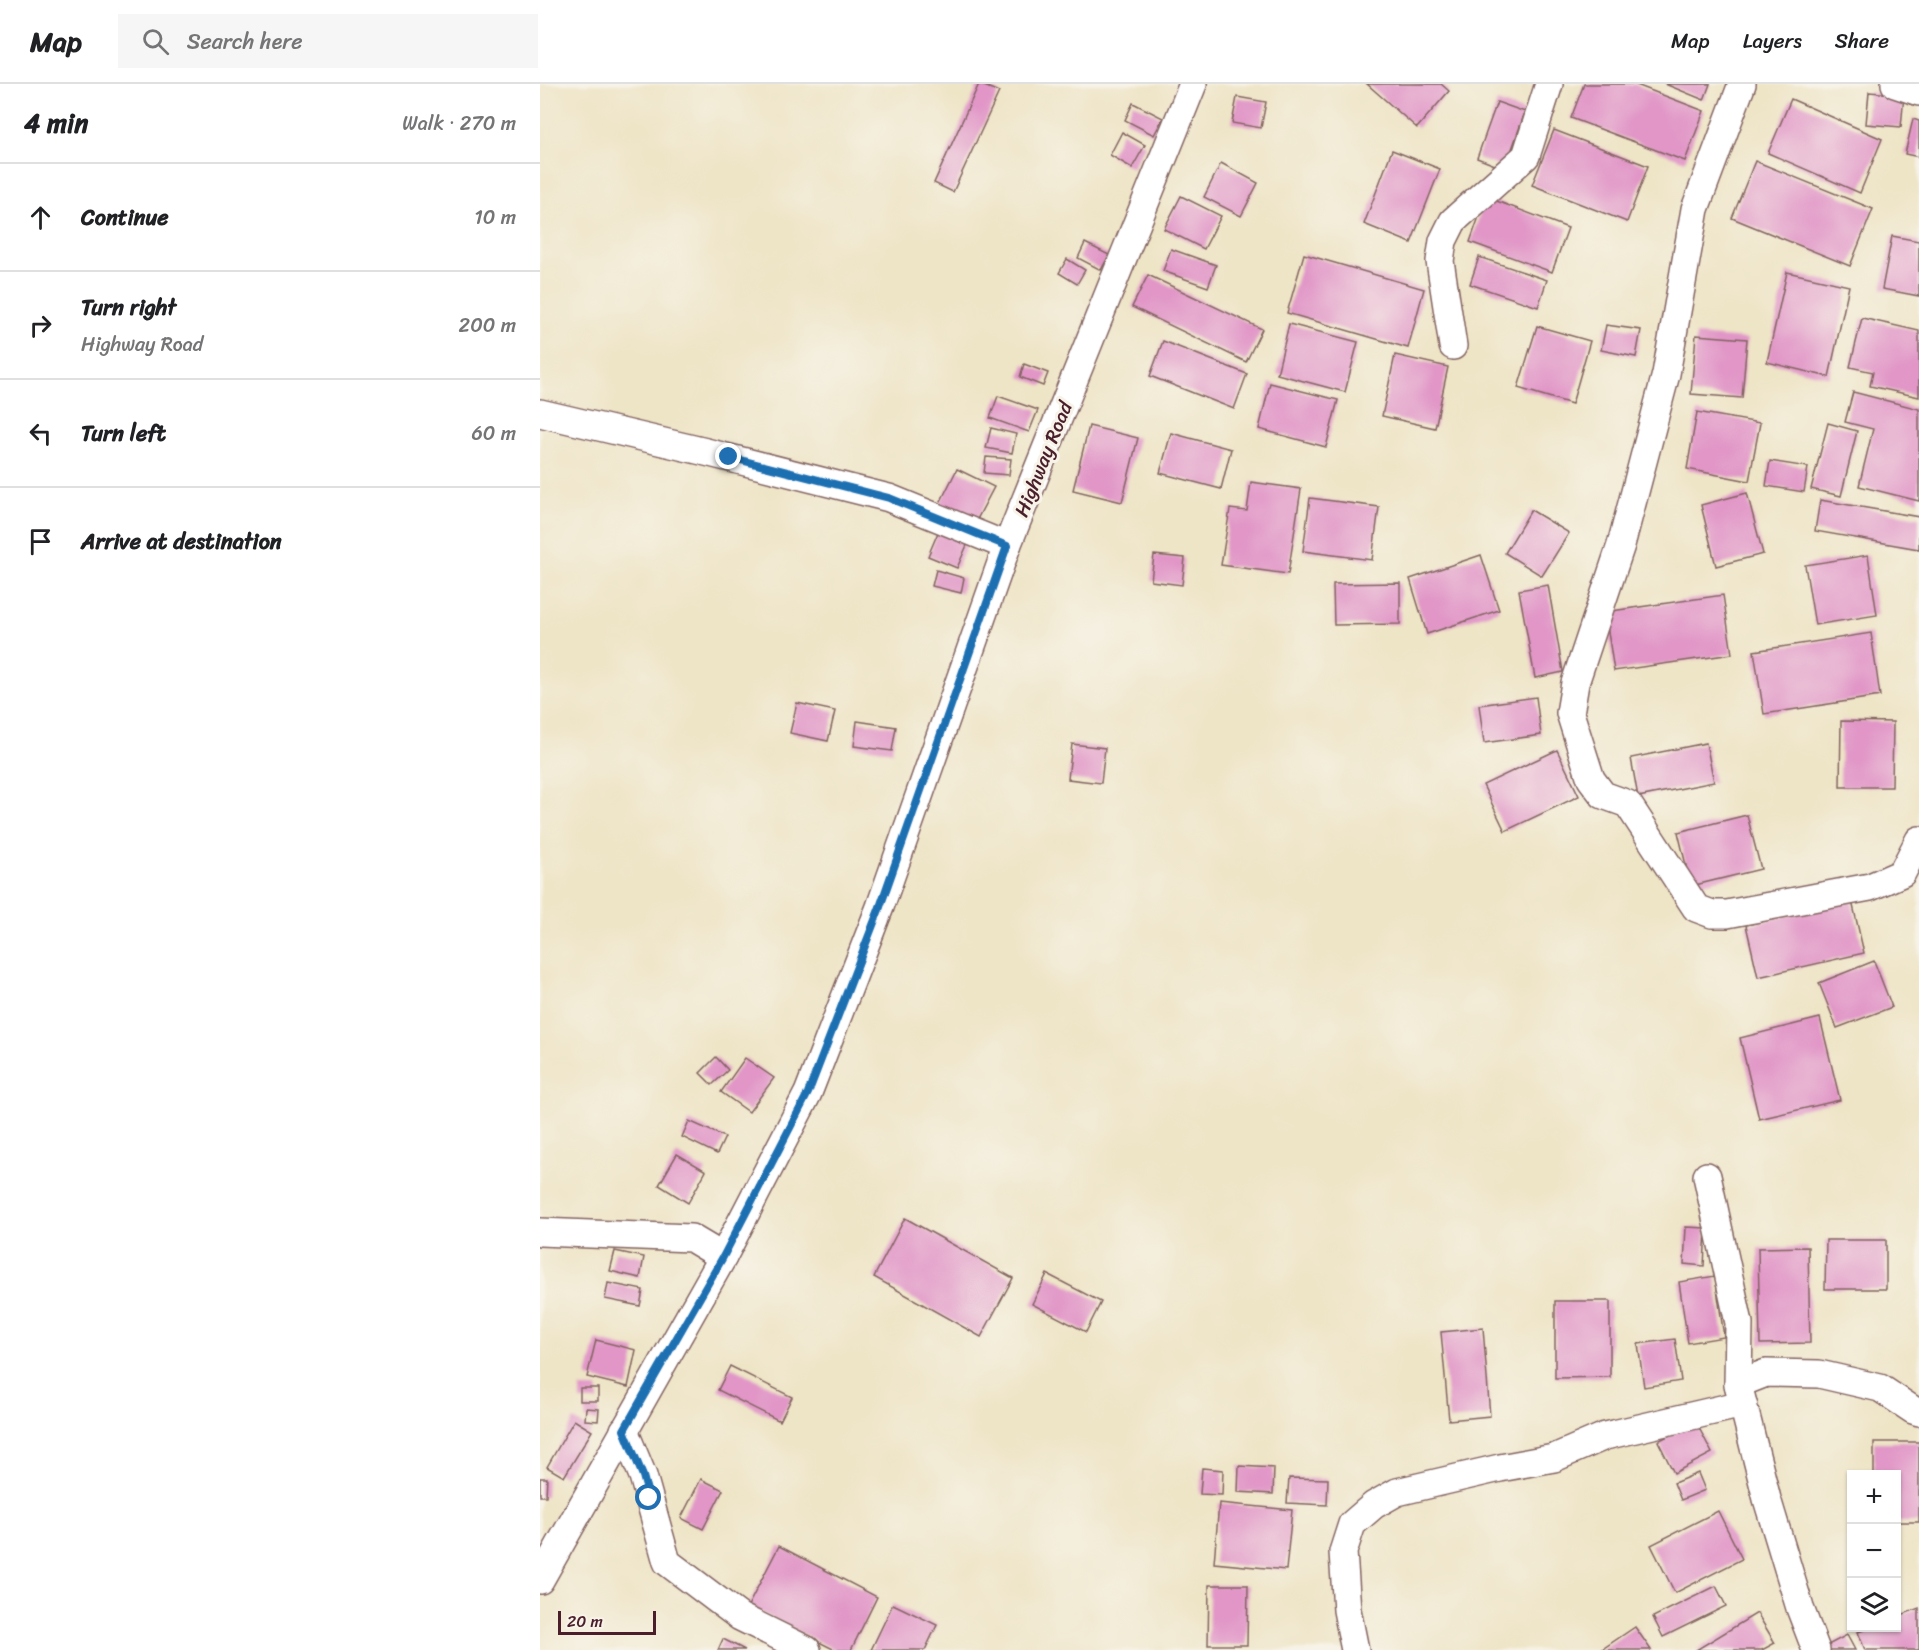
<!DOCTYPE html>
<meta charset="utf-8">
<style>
:root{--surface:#fff;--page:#f6f6f6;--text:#202124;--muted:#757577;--line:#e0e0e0}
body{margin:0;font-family:Sriracha,sans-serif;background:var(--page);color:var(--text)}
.controls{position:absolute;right:18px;bottom:18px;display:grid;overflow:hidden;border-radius:0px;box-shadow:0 2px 4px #0004}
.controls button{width:54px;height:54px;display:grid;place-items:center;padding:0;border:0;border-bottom:2px solid var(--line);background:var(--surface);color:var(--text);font:30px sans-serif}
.scale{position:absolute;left:18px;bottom:15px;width:98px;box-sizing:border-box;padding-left:6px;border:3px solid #4a1f2b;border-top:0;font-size:16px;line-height:21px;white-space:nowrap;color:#4a1f2b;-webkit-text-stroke:4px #f7f3e8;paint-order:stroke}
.stop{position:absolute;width:18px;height:18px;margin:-14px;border:4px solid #1f6fb2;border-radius:50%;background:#fff}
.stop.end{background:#1f6fb2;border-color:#fff;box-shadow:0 2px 6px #0008}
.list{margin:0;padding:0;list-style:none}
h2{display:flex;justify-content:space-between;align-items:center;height:78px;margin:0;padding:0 24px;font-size:26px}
h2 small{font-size:20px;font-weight:400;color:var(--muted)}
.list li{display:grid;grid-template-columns:39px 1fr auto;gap:18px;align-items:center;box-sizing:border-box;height:108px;padding:0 24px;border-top:2px solid var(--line)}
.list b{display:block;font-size:22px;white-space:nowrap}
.list p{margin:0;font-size:20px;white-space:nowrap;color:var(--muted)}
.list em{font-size:20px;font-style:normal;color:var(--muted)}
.icon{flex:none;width:33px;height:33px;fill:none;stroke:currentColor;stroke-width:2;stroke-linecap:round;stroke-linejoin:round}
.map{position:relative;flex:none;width:1379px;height:1566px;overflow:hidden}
header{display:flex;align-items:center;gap:36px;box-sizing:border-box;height:84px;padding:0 30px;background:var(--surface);border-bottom:2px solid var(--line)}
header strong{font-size:28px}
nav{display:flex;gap:33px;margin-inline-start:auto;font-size:21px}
.search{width:420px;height:54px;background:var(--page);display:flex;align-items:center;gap:15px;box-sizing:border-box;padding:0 21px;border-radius:0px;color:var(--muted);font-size:22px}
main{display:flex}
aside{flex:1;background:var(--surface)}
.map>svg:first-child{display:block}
.building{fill:#e196c7}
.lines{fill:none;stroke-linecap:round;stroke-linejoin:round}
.minor-casing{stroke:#836461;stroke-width:30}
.minor{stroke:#fff;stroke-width:27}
.route{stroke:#1f6fb2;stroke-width:8}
.labels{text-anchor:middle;stroke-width:6;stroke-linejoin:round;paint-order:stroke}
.street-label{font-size:20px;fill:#4a1f2b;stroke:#f7f3e8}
</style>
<header>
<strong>Map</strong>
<div class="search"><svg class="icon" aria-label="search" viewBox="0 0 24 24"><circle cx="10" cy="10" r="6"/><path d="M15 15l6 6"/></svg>Search here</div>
<nav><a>Map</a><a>Layers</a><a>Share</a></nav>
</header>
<main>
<aside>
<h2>4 min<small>Walk · 270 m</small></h2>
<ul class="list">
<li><svg class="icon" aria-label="ahead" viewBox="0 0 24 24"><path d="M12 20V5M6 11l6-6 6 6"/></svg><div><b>Continue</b></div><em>10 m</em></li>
<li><svg class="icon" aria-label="right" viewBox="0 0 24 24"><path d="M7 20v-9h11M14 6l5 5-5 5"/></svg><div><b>Turn right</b><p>Highway Road</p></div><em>200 m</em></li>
<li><svg class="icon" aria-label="left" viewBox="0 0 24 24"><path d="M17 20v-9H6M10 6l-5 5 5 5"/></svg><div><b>Turn left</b></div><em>60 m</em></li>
<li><svg class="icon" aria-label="arrive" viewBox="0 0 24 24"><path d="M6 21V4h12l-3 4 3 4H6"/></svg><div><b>Arrive at destination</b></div></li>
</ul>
</aside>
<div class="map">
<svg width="1379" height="1566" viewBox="0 0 1379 1566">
<rect width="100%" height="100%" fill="#f7f3e8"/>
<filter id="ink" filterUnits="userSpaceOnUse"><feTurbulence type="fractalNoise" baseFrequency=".0167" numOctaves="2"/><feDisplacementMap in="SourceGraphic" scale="12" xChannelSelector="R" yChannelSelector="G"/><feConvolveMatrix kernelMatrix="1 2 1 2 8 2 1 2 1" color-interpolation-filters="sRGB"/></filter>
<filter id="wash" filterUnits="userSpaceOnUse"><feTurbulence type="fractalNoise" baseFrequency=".008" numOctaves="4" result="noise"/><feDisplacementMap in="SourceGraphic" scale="24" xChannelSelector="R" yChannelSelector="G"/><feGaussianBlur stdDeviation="1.35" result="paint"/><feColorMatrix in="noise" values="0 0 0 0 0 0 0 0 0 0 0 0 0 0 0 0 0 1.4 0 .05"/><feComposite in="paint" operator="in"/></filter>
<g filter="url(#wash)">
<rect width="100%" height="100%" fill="#eee4c6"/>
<g id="blocks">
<g class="building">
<path d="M439 0 459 8 413 108 394 99Z"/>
<path d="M827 0H901L909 7 877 44Z"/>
<path d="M1044 0H1094L1164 27 1145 77 1031 34Z"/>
<path d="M1125 0H1170L1164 16Z"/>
<path d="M1329 8 1364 11 1361 43 1326 40Z"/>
<path d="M697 13 726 18 721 44 692 39Z"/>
<path d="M1251 15 1342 55 1320 109 1228 69Z"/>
<path d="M957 18 985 28 965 85 937 74Z"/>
<path d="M593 19 623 34 614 51 585 36Z"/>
<path d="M1373 35 1379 37V73L1365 70Z"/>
<path d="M1014 46 1108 82 1087 138 992 101Z"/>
<path d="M582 48 605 61 592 84 570 71Z"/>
<path d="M852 66 900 85 871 159 824 140Z"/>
<path d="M1215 77 1333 125 1310 182 1192 134Z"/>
<path d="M681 79 718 99 701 132 664 113Z"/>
<path d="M641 112 681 132 664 165 624 145Z"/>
<path d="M946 113 1028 144 1012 188 930 158Z"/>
<path d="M1352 152 1379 157V212L1342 205Z"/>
<path d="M545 159 569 171 561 186 538 174Z"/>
<path d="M631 165 676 181 668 203 623 187Z"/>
<path d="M764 170 884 205 868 264 747 229Z"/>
<path d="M939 173 1007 196 998 223 930 200Z"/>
<path d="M527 175 545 186 537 200 519 189Z"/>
<path d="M1247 188 1309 202 1289 293 1227 278Z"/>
<path d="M608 191 722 245 706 278 592 223Z"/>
<path d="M1322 234 1379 247V313L1330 302 1333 288 1310 283Z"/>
<path d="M749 240 818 258 805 308 737 290Z"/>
<path d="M1066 241 1101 246 1096 273 1061 266Z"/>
<path d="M997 242 1050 257 1032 320 978 304Z"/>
<path d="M1156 251 1207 255 1202 314 1151 310Z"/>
<path d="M623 257 707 290 694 325 610 292Z"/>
<path d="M855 271 908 283 895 344 842 332Z"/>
<path d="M484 280 508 289 503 302 480 293Z"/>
<path d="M730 299 798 316 786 363 719 345Z"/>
<path d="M1313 308 1379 325V417L1319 402 1333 345 1305 338Z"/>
<path d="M458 312 498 326 489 348 450 334Z"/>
<path d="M1157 328 1220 339 1209 397 1147 385Z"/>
<path d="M1288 339 1317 347 1301 412 1271 405Z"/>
<path d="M549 342 598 354 582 418 533 406Z"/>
<path d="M451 344 476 350 472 369 446 364Z"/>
<path d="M631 349 691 365 681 405 620 389Z"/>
<path d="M446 373 471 375 469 391 444 389Z"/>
<path d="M1230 377 1268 383 1264 408 1226 402Z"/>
<path d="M417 385 454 403 433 443 397 425Z"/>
<path d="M711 398 761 405 748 490 681 481 690 425 707 427Z"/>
<path d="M1207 409 1223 470 1176 482 1161 421Z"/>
<path d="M770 414 839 423 832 476 763 467Z"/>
<path d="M1280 416 1379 433V465L1275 447Z"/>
<path d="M991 426 1029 449 1002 492 965 469Z"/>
<path d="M402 439 431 452 417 484 388 472Z"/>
<path d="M614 471 645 474 642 501 611 497Z"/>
<path d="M941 471 959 526 887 550 870 495Z"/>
<path d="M1328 471 1337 531 1275 541 1265 481Z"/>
<path d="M396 486 424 494 421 509 392 502Z"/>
<path d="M860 499V540L794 541 793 500Z"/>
<path d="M1008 501 1023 588 995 594 979 506Z"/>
<path d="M1183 511 1192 570 1074 587 1065 528Z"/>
<path d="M1331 549 1340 612 1224 630 1214 567Z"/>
<path d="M996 613 1001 651 944 659 939 621Z"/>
<path d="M257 619 295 627 288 657 250 649Z"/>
<path d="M317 637 356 643 352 667 314 662Z"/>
<path d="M1301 637 1353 638 1352 703H1300Z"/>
<path d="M1166 659 1174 698 1098 713 1091 674Z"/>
<path d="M532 660 565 664 561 699 528 695Z"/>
<path d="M1017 666 1039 712 965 747 943 701Z"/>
<path d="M1207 731 1221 785 1151 802 1138 748Z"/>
<path d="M1312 817 1324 869 1218 893 1206 841Z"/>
<path d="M1334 877 1352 923 1297 944 1279 899Z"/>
<path d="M1280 934 1300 1016 1219 1035 1200 954Z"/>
<path d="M176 973 188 986 172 1001 160 989Z"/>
<path d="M205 974 234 994 209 1028 181 1008Z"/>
<path d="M149 1037 185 1053 177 1070 142 1053Z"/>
<path d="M137 1070 166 1087 148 1119 119 1101Z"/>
<path d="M365 1134 473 1194 441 1253 334 1193Z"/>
<path d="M1146 1143 1166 1144 1164 1182 1144 1180Z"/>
<path d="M1286 1156H1346V1205H1285Z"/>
<path d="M1268 1163 1270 1259 1220 1260 1218 1164Z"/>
<path d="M75 1167 104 1173 100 1194 70 1187Z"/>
<path d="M507 1190 561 1218 546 1248 492 1220Z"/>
<path d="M1175 1192 1184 1253 1148 1259 1139 1198Z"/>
<path d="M68 1199 103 1206 100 1222 65 1215Z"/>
<path d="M1015 1217H1070V1293L1015 1294Z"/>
<path d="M943 1244 950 1332 909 1336 901 1248Z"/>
<path d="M1135 1255 1141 1297 1104 1303 1098 1260Z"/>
<path d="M56 1256 96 1266 88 1303 47 1293Z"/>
<path d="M190 1282 252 1313 240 1337 178 1306Z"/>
<rect x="40" y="1304" width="18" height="13"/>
<path d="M46 1324 59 1325 58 1337 45 1336Z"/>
<path d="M34 1336 52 1347 24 1393 7 1383Z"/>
<path d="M1156 1338 1172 1369 1134 1389 1118 1357Z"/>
<path d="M1334 1358H1379V1438H1356V1390H1334Z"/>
<path d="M699 1382 734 1384 733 1410 698 1408Z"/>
<path d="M662 1384 683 1386 682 1411 660 1410Z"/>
<path d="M1158 1389 1165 1406 1141 1416 1134 1399Z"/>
<path d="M0 1394H7L6 1412H0Z"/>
<path d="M749 1394 788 1395 787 1421 747 1419Z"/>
<path d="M161 1395 183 1406 163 1445 141 1434Z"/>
<path d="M679 1419 752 1426 746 1486 674 1479Z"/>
<path d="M1178 1427 1202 1475 1135 1509 1111 1461Z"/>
<path d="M239 1462 337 1513 311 1566H295L208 1522Z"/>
<path d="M669 1501H708L707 1561H668Z"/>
<path d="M1176 1502 1186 1522 1123 1553 1113 1533Z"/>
<path d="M353 1520 397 1541 385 1566H331Z"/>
<path d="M1379 1524V1566H1325L1318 1548 1329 1544H1356V1533Z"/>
<path d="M1217 1529 1235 1559 1222 1566H1156Z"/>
<path d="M1095 1543 1111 1566H1061Z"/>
<path d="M1307 1551 1315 1566H1288L1286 1562Z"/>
<path d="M183 1555 205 1566H178Z"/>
</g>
</g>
</g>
<g filter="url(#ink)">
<use href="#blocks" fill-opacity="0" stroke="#836461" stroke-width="1.5"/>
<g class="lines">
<defs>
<g id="minor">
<path d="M1202 0 1155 125 1126 290 1081 461 1035 599 1030 629 1051 695 1063 711 1088 720 1156 824 1172 830H1187L1330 803 1362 789 1379 756"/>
<path d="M1355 0 1379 8"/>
<path d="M913 262 900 177 903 157 913 137 986 72 1009 0"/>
<path d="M0 329 166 368 349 414 467 462"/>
<path d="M1167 1092 1199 1239 1198 1300 1227 1415 1260 1524 1276 1566"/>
<path d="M0 1148 151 1154 183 1173"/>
<path d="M1198 1300 1226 1289 1279 1290 1340 1304 1373 1326 1379 1328"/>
<path d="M84 1346 103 1392 127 1478 200 1533 267 1566"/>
<path d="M0 1496 183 1173 268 1009 340 823 467 462 653 0"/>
<path d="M815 1566 807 1526 803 1468 812 1440 834 1421 857 1408 960 1384 1014 1374 1065 1352 1203 1320"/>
</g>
</defs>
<use href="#minor" class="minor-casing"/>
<use href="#minor" class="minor"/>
</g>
</g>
<g class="lines" filter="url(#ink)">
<path class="route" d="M109 1414 103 1392 84 1346 183 1173 268 1009 340 823 467 462 349 414 189 373"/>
</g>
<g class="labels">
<g class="street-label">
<text transform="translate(503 375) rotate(-68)" y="7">Highway Road</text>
</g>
</g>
</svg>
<div class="controls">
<button>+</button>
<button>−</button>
<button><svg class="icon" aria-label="layers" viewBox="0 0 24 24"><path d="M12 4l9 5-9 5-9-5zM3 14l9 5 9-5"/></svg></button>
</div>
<div class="scale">20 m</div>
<div class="stop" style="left:109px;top:1414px"></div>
<div class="stop end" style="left:189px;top:373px"></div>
</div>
</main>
